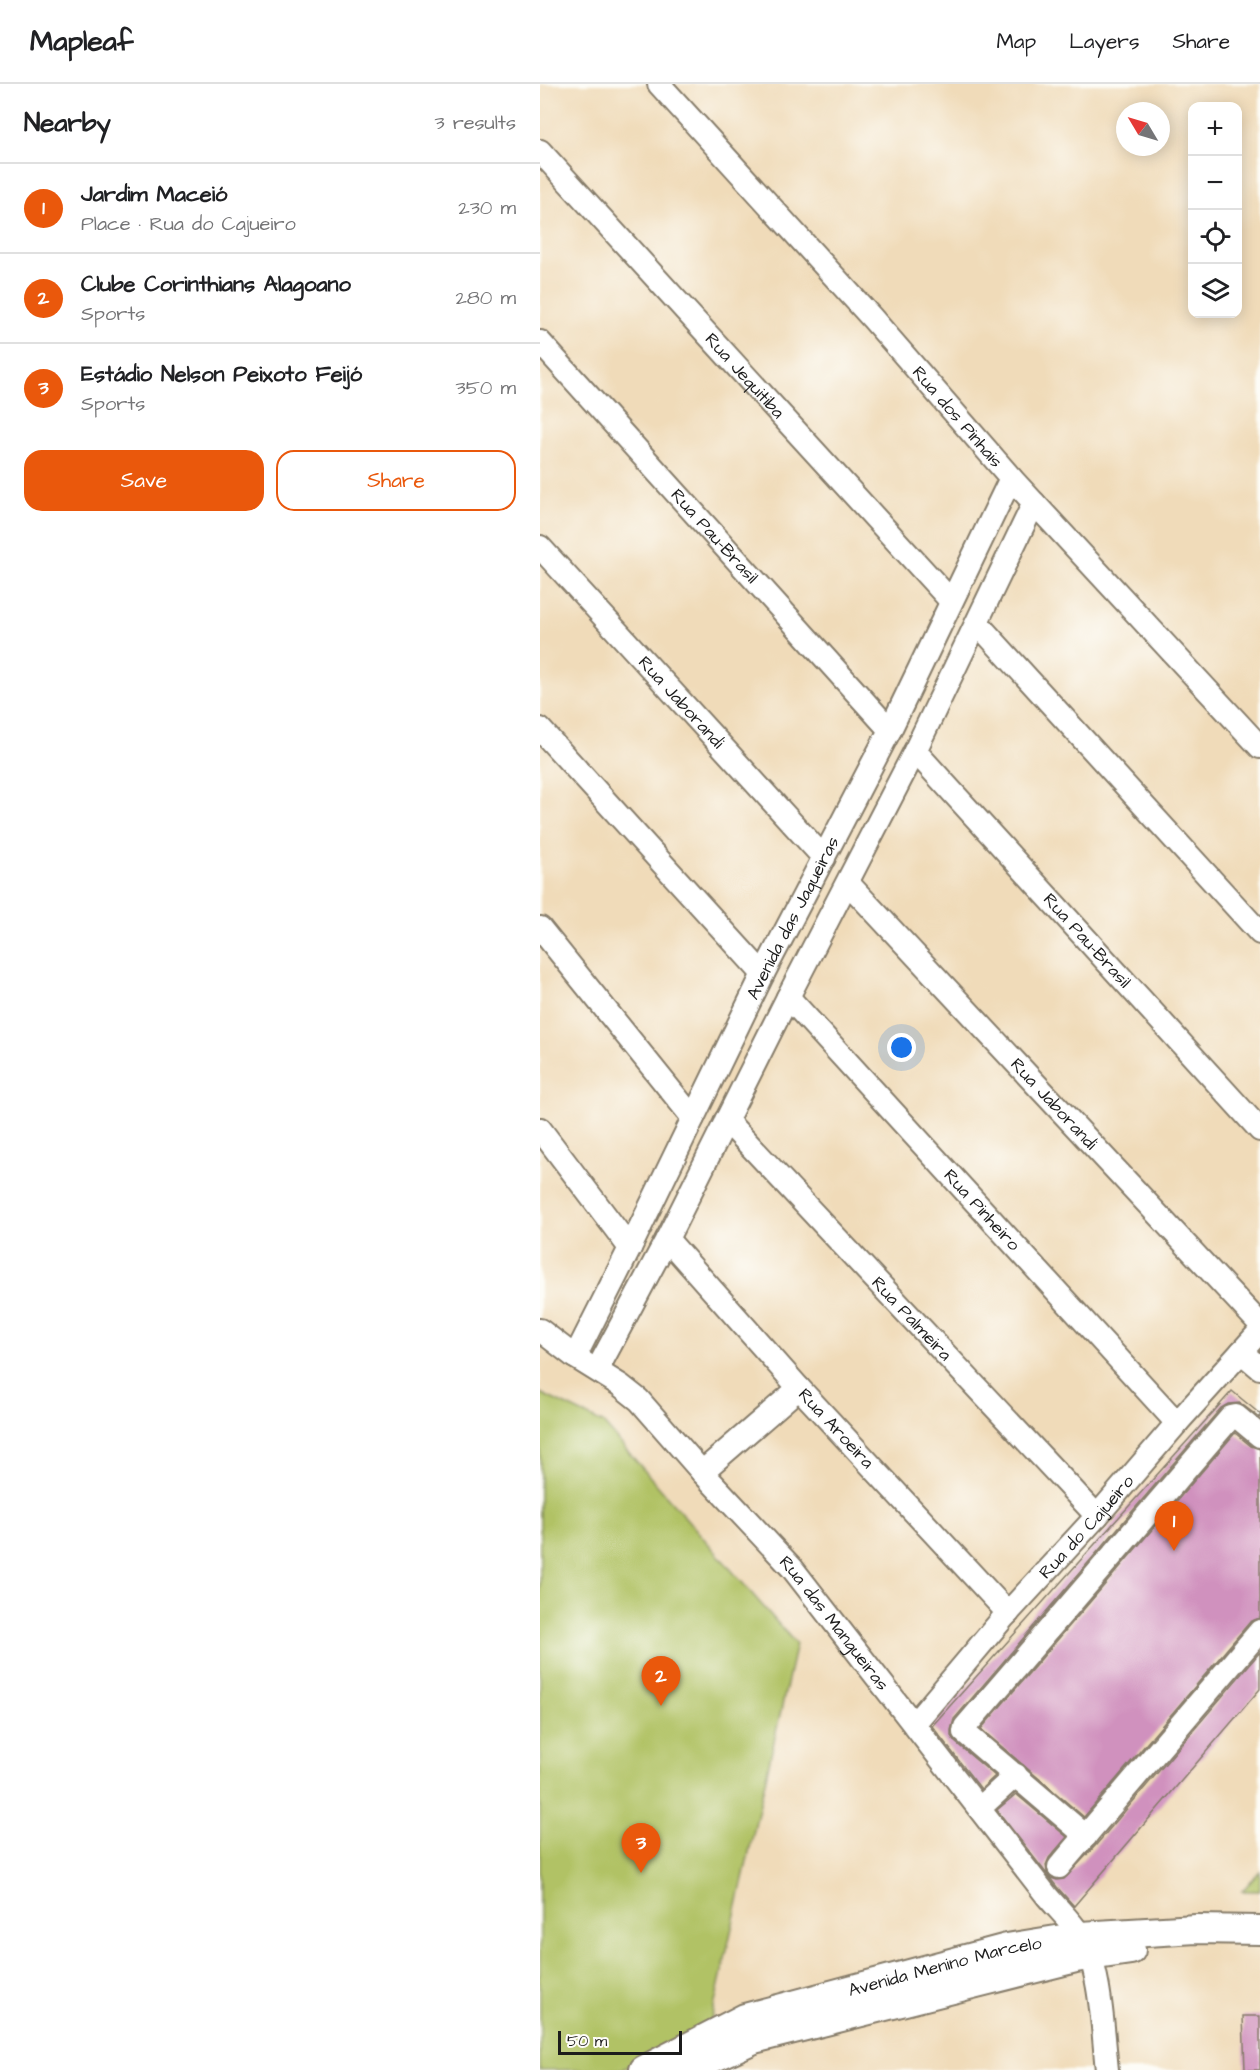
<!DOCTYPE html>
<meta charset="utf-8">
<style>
:root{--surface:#fff;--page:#f6f6f6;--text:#202124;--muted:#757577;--line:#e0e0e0;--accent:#ea580c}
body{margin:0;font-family:"Architects Daughter",sans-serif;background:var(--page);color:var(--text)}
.controls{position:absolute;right:18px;top:18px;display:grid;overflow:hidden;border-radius:12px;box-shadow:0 3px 15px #0003}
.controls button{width:54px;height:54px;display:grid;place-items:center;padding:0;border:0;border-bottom:2px solid var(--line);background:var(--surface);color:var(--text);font:30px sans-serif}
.compass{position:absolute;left:576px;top:18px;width:54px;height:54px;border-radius:50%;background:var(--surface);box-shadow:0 3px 15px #0003;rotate:308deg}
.scale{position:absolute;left:18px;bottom:15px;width:124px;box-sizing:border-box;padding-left:6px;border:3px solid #1c1c1c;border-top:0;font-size:16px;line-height:21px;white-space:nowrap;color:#1c1c1c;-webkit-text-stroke:4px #fdfcf7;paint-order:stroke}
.you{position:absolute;left:362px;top:964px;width:21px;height:21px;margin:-15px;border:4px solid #fff;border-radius:50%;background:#1a73e8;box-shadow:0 0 0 9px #1a73e833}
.badge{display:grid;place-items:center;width:39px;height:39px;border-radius:50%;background:var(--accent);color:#fff;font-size:20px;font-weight:700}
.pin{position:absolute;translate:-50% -50px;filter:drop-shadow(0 2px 3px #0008)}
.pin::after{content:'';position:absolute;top:32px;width:21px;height:18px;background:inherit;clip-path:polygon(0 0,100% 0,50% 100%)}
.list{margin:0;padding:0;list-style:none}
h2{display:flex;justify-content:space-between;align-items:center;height:78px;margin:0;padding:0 24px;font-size:26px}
h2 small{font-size:20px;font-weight:400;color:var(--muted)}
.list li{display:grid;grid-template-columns:39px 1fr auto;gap:18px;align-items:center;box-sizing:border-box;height:90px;padding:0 24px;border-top:2px solid var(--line)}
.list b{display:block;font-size:22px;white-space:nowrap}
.list p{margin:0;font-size:20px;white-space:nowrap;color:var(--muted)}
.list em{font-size:20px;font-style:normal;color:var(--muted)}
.actions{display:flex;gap:12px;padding:18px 24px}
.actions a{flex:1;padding:14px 0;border:2px solid var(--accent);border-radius:18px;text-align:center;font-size:21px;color:var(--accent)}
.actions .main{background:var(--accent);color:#fff}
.icon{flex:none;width:33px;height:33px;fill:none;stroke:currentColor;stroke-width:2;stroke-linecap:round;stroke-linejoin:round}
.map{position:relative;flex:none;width:720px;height:1986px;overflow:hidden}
header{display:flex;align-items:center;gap:36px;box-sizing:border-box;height:84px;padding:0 30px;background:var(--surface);border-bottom:2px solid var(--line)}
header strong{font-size:28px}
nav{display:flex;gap:33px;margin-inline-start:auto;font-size:21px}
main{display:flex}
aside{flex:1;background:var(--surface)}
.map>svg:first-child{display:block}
.green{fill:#b1c265;stroke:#666f40;stroke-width:1.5}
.building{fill:#d091be}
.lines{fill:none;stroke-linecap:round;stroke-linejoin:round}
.minor-casing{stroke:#867c6a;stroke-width:26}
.major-casing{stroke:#867c6a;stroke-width:32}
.minor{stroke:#fff;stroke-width:22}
.major{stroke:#fff;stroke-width:28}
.labels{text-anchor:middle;stroke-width:4.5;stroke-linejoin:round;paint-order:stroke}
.street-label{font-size:18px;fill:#1c1c1c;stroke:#fdfcf7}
</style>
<header>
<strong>Mapleaf</strong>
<nav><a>Map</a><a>Layers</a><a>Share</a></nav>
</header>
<main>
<aside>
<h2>Nearby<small>3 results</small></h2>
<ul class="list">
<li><span class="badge">1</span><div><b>Jardim Maceió</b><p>Place · Rua do Cajueiro</p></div><em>230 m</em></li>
<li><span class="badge">2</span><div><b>Clube Corinthians Alagoano</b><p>Sports</p></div><em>280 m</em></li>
<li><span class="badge">3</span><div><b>Estádio Nelson Peixoto Feijó</b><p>Sports</p></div><em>350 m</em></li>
</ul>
<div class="actions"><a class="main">Save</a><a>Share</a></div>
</aside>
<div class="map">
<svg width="720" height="1986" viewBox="0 0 720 1986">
<rect width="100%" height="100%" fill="#fdfcf7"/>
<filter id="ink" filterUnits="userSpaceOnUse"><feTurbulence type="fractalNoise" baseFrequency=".0167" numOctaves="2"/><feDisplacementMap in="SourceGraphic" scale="12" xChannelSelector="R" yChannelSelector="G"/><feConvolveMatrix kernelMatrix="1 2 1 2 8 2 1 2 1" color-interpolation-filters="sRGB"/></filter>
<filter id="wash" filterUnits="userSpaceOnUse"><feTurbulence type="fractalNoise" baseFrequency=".008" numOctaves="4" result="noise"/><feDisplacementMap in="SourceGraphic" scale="24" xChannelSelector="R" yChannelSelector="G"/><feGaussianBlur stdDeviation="1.35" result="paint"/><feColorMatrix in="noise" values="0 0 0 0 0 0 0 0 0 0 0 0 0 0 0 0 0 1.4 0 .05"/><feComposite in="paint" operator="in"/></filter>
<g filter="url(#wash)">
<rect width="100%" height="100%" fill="#f0dbb9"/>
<g class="green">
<path d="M0 1309 63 1339 256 1560 170 1941 82 1986H0Z"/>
<path d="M720 1787V1807H702Z"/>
</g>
<g id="blocks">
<g class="building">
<path d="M692 1307 720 1330V1334L700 1319 688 1320 681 1324 414 1635 411 1646V1652L415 1658 455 1692 441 1705 392 1642Z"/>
<path d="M695 1349 711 1362 720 1365V1534L710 1538 544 1733 441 1645Z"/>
<path d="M720 1568V1605L534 1822 517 1803 457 1726 476 1710 527 1753 509 1774 506 1781 507 1788 511 1794 517 1796 524 1795 556 1761Z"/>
<path d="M703 1932H720V1986H705Z"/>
</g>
</g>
</g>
<g filter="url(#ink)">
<use href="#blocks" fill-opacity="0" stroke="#867c6a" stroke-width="1.5"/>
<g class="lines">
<defs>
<g id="minor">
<path id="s1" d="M119 0 332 234 471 394 720 663"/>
<path id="s2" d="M0 67 411 517"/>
<path id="s3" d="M0 258 350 646"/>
<path id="s4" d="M0 463 284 774"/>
<path d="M437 539 720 849"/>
<path d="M0 645 223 890"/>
<path id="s5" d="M375 667 720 1046"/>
<path id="s6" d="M308 799 720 1240"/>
<path d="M0 844 153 1034"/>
<path id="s7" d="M248 913 637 1339"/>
<path id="s8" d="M186 1036 557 1432"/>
<path d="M0 1045 90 1164"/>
<path id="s9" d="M127 1155 259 1304 468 1529"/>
<path id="s10" d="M0 1246 35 1273 80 1301 99 1316 162 1388 252 1484 507 1812C518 1825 531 1837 540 1851 561 1880 563 1950 567 1986"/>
<path d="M701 1268 720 1284"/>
<path id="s11" d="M35 1273 90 1164 223 890 350 646 471 394"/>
<path d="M57 1286 127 1155 248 913 375 667 494 419"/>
<path d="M162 1388 259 1304"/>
<path id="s12" d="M374 1640 464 1533 557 1432 637 1339 720 1247"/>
<path d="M440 1724 476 1691"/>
<path d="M546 1752 424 1648 425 1643 691 1333 696 1332 720 1352"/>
<path d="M519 1783 720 1547"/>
</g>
<g id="major">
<path id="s13" d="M104 1986 205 1934 467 1864 541 1852 656 1845 720 1846"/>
<path d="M146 1986 214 1955 536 1874 591 1866"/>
</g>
</defs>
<use href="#minor" class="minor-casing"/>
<use href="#major" class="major-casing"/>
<use href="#minor" class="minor"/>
<use href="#major" class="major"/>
</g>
</g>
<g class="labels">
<g class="street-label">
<text dy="6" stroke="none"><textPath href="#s2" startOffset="304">Rua Jequitiba</textPath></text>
<text dy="6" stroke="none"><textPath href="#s1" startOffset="447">Rua dos Pinhais</textPath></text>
<text dy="6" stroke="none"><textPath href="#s3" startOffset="261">Rua Pau-Brasil</textPath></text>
<text dy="6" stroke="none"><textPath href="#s4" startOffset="210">Rua Jaborandi</textPath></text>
<text dy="6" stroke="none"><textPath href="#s11" startOffset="490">Avenida das Jaqueiras</textPath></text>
<text dy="6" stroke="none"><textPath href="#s5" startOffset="256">Rua Pau-Brasil</textPath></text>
<text dy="6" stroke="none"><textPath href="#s6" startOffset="302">Rua Jaborandi</textPath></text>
<text dy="6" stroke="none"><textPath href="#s7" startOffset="288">Rua Pinheiro</textPath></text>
<text dy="6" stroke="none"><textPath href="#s8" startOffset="272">Rua Palmeira</textPath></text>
<text dy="6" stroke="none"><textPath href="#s9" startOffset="254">Rua Aroeira</textPath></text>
<text dy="6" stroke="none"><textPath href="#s12" startOffset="262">Rua do Cajueiro</textPath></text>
<text dy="6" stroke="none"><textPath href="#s10" startOffset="418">Rua das Mangueiras</textPath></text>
<text dy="6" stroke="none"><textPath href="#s13" startOffset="320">Avenida Menino Marcelo</textPath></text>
</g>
</g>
</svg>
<div class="controls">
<button>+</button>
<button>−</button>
<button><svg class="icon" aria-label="locate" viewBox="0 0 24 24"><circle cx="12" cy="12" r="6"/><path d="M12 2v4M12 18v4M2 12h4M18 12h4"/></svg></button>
<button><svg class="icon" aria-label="layers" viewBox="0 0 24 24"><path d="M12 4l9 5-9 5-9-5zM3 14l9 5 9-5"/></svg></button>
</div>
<svg class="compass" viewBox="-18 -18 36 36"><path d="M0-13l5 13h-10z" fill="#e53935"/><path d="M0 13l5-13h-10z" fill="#757577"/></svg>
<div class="scale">50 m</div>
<div class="you"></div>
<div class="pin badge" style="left:634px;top:1467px">1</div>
<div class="pin badge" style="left:121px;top:1622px">2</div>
<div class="pin badge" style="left:101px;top:1789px">3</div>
</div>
</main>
